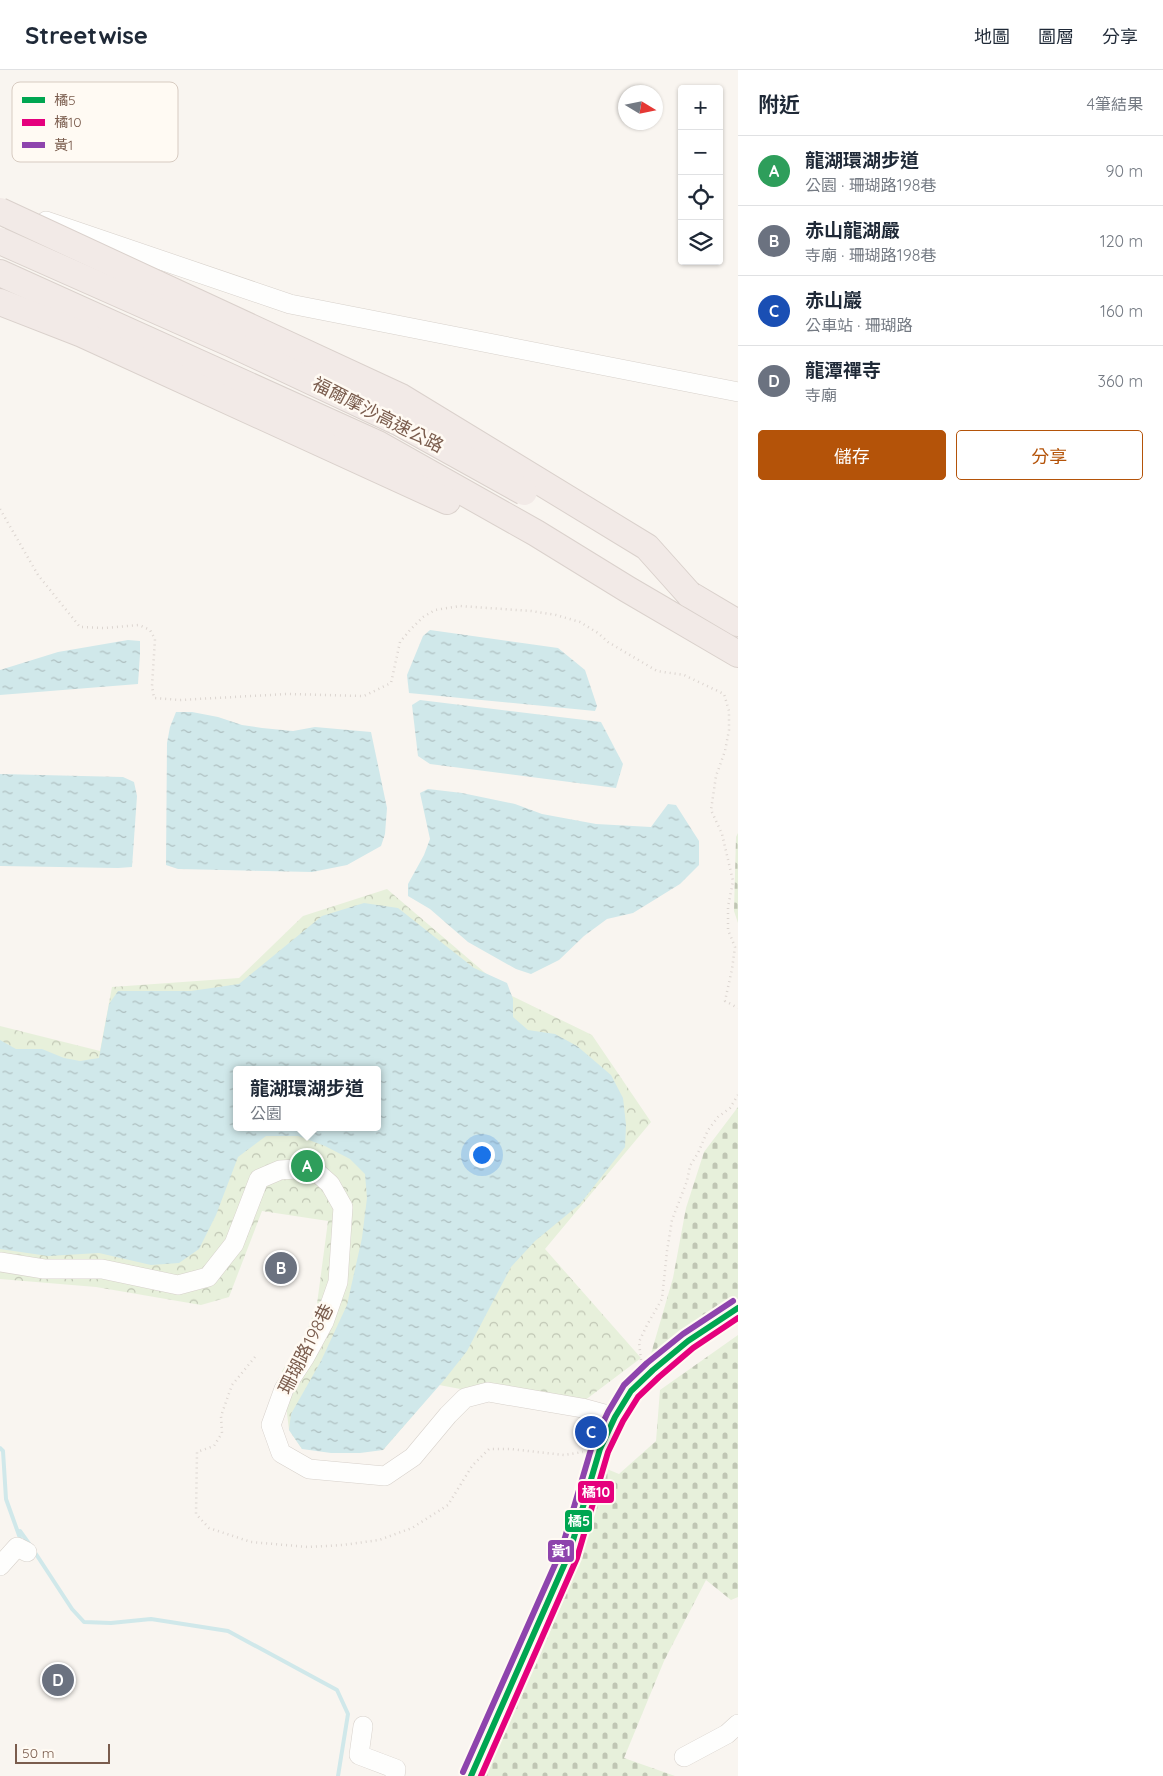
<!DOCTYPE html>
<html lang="zh-TW">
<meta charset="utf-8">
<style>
:root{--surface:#fff;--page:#f2f2f3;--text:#1f2937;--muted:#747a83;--line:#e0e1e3;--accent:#b45309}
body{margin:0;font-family:Quicksand,"Noto Sans TC",sans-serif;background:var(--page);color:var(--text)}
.controls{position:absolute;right:15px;top:15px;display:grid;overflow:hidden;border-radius:5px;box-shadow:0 1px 4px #0004}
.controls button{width:45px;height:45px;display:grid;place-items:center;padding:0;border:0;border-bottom:1px solid var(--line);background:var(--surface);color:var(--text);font:25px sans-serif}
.compass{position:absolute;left:618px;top:15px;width:45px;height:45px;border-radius:50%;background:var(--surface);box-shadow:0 1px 4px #0004;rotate:100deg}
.scale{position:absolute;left:15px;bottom:12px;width:95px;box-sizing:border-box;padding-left:5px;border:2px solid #7a5c4d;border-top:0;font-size:14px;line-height:18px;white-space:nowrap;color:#7a5c4d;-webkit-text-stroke:4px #fffaf3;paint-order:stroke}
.you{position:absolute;left:481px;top:1084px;width:18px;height:18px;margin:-12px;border:4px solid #fff;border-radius:50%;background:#1a73e8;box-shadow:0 0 0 8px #1a73e833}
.badge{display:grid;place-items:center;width:32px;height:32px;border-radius:50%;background:var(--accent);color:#fff;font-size:16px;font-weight:700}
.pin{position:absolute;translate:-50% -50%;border:2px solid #fff;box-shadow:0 1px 5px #0006}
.popup{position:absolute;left:233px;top:996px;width:148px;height:65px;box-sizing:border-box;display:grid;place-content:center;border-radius:5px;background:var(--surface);filter:drop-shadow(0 1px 4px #0005);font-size:16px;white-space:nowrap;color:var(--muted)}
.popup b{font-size:19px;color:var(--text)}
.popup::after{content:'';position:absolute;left:50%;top:100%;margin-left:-10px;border:10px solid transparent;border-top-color:var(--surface)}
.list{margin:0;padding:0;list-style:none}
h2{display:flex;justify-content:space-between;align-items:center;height:65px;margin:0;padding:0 20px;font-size:21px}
h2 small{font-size:16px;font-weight:400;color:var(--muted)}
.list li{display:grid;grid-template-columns:32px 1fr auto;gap:15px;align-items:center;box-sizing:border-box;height:70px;padding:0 20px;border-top:1px solid var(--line)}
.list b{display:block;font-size:19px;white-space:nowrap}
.list p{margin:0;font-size:16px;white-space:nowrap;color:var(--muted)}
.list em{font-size:16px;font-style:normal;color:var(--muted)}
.actions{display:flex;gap:10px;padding:15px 20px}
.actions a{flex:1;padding:11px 0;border:1px solid var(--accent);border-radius:5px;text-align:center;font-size:18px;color:var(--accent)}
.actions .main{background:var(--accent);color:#fff}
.icon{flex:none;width:28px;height:28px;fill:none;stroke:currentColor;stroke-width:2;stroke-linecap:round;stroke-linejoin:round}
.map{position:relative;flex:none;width:738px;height:1706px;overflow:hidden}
header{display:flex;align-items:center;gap:30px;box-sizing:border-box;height:70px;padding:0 25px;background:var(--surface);border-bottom:1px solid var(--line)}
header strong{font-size:24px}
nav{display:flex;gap:28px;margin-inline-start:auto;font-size:18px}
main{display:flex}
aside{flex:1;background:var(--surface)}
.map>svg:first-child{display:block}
.forest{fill:url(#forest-crowns);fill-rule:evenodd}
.cemetery{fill:url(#cemetery-stones)}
.water{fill:url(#water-ripples);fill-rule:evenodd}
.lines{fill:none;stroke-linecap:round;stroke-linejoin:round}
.stream{stroke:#d0e8ea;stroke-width:4}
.minor-casing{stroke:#d7d1cb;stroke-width:20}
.highway-casing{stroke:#dad1cc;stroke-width:28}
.path{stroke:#dcd5d0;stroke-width:2.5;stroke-dasharray:1 4;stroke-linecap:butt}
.minor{stroke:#fefefd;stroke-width:19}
.highway{stroke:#f2eae7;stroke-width:26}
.highway-bridge-casing{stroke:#dad1cc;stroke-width:28;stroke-linecap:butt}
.highway-bridge{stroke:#f2eae7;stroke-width:26}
.bus-1-casing{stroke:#fffaf3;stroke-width:10}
.bus-2-casing{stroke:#fffaf3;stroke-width:10}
.bus-3-casing{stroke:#fffaf3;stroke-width:10}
.bus-1{stroke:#00a651;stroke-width:6}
.bus-2{stroke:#e5007d;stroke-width:6}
.bus-3{stroke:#8e44ad;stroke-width:6}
.labels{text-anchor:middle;stroke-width:5;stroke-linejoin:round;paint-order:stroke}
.street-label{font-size:18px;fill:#7a5c4d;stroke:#fffaf3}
.key{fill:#fffaf3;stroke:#d7cbc1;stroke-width:1}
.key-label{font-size:14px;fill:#7a5c4d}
.line-badge{stroke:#fffaf3;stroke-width:2}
.badge-label{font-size:14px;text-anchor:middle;font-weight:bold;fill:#fff}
</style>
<header>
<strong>Streetwise</strong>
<nav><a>地圖</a><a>圖層</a><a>分享</a></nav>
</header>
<main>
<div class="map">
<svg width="738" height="1706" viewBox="0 0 738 1706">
<defs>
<pattern id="forest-crowns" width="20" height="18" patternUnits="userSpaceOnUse" patternTransform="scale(1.25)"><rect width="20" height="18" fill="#e7f0db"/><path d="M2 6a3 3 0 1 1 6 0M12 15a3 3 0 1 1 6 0" fill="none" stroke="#c0c6b4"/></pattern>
<pattern id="cemetery-stones" width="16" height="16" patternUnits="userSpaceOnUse" patternTransform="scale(1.25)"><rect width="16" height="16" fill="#e7f0db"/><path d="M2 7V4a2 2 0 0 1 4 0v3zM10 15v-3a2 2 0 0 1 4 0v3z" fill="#c0c6b4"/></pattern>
<pattern id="water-ripples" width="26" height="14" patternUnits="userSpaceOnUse" patternTransform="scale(1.25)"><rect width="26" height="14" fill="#d0e8ea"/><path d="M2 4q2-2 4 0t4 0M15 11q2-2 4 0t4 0" fill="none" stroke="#aebfc0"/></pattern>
</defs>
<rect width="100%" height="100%" fill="#f9f5f0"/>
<path class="forest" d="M387 819 512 926 592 965 651 1052 545 1179 641 1288 572 1340 439 1315 383 1380 302 1379 289 1360 282 1301 304 1269 317 1234 328 1151 262 1141 229 1227 201 1235 96 1217 0 1209V956L100 981 112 917 239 908 303 846ZM237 1000H377V1057H237Z"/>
<g class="cemetery">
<path d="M738 763V853L734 841 736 767Z"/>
<path d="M738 1037V1230L705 1244 681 1268 650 1287 673 1208 686 1138 704 1082Z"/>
<path d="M738 1265V1527L731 1530 706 1510 664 1591 624 1688 675 1706H485L539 1588 579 1492 602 1397 619 1404 656 1371 660 1320Z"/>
</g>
<g class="water">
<path d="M430 560 558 578 585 600 597 636 595 641 409 623 407 605 423 566Z"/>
<path d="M128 570 140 571V584L138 614 0 625V600L58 582Z"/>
<path d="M420 630 601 652 623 694 616 718 430 694 418 686 412 635Z"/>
<path d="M176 642H192L218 647 242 655 262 658 293 661 315 657 371 662 387 738 385 764 381 776 347 795 312 802 178 799 166 795 167 673 170 657Z"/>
<path d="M0 704 123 707 134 712 137 726 132 797 118 798 0 796Z"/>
<path d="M428 719 462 723 515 734 542 744 596 754 651 757 668 734 676 735 699 771V795L680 814 633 843 607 849 584 866 559 890 531 904 516 899 468 872 430 839 408 826V814L424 785 430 769 420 723Z"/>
<path d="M364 833 398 838 474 898 507 913 513 929V947L528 960 555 964 577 976 611 1005 623 1028 626 1055 625 1077 580 1134 535 1171 511 1197 467 1281 445 1309 383 1380 360 1383H331L302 1379 289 1360 291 1344 321 1291 347 1235 362 1168 367 1128 365 1104 350 1089 325 1076 298 1066H266L238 1087 216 1145 199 1179 179 1193 151 1195 99 1183 48 1186 0 1179V970L16 979H42L64 988 80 991 99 988 109 934 118 921H191L239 914 322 846ZM237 1000H377V1057H237Z"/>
</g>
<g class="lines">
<g class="stream">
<path d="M0 1378 3 1381 6 1429 20 1468"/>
<path d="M20 1461 30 1475"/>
<path d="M34 1481 72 1539 84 1552 111 1553 151 1549 228 1561 337 1620 348 1644 338 1706"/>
</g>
<defs>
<g id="minor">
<path d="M46 151 290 234 738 322"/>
<path d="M0 1192 44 1199H102L178 1215 208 1207 234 1174 259 1109 280 1100 312 1098 330 1114 343 1137 338 1212 324 1252 305 1287 284 1319 271 1355 281 1383 309 1399 385 1406 413 1387 448 1345 465 1328 488 1322 582 1338 615 1347"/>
<path d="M0 1496 17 1477 27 1482"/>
<path d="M363 1656 359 1685 396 1699 395 1706"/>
<path d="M684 1687 727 1664 738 1654"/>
<path d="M471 1706 569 1484 600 1379 615 1347 631 1321 653 1300 688 1271 738 1238"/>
</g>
<g id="highway">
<path d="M0 203 378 374 536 463 627 519 738 584"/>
<path d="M0 232 82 264 447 431"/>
<path d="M689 524 738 553"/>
</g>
</defs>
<use href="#minor" class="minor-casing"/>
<use href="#highway" class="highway-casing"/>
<g class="path">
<path d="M0 439 38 505 80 557 105 558 139 555 150 560 155 569 152 616 154 628 180 630 287 624 364 626 391 613 400 572 410 560 423 547 435 540 460 536 531 541 556 545 580 552 598 563 608 572 657 601 684 605 724 624 729 641V660L725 681 716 706 711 740 722 764 733 811 728 837V860L735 877 732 899 725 931 738 938"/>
<path d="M255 1287 232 1315 221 1346 222 1363 214 1376 197 1382 196 1444 209 1458 251 1472 308 1477 343 1475 379 1470 412 1458 448 1435 472 1396 489 1379H511L564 1385 583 1382"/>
<path d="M641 1290 639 1272 647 1255 662 1229 667 1181 672 1150 687 1111 690 1096 698 1083 708 1060 718 1047 730 1038 738 1025"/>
</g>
<use href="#minor" class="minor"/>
<use href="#highway" class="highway"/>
<defs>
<g id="highway-bridge">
<path d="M0 141 401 327 647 477 689 524"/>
<path d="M0 171 232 274 398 352 524 422"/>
</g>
</defs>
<use href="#highway-bridge" class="highway-bridge-casing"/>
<use href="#highway-bridge" class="highway-bridge"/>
<defs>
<path id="bus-1" d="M471 1706 569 1484 600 1379 615 1347 631 1321 653 1300 688 1271 738 1238"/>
<path id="bus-2" d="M481 1706 577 1488 608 1382 623 1351 638 1327 659 1307 693 1278 738 1248"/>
<path id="bus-3" d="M463 1702 561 1481 592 1376 608 1342 624 1315 647 1293 683 1264 733 1231"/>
</defs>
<use href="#bus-1" class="bus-1-casing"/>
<use href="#bus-2" class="bus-2-casing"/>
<use href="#bus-3" class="bus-3-casing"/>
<use href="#bus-1" class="bus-1"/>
<use href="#bus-2" class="bus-2"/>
<use href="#bus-3" class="bus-3"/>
</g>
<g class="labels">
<g class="street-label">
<text transform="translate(378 345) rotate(27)" y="6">福爾摩沙高速公路</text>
<text transform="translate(306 1279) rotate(-63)" y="6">珊瑚路198巷</text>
</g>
</g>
<rect x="12" y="12" width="166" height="80" rx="8" class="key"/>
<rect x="22" y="27" width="23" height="6" fill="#00a651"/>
<rect x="22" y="49" width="23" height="7" fill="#e5007d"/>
<rect x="22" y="72" width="23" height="6" fill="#8e44ad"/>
<g class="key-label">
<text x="54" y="35">橘5</text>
<text x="54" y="57">橘10</text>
<text x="54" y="80">黃1</text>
</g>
<g class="line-badge">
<rect x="577" y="1410" width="38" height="24" rx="5" fill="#e5007d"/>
<rect x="564" y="1439" width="29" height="24" rx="5" fill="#00a651"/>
<rect x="547" y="1469" width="28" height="24" rx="5" fill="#8e44ad"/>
</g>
<g class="badge-label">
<text x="596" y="1427">橘10</text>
<text x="579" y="1456">橘5</text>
<text x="561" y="1486">黃1</text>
</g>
</svg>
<div class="controls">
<button>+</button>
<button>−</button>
<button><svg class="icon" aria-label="locate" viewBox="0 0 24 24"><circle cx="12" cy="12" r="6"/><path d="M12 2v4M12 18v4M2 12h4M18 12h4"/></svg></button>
<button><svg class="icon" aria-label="layers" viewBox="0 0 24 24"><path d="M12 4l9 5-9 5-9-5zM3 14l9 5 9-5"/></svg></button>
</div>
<svg class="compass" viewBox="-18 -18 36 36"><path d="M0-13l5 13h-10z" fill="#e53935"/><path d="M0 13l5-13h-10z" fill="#747a83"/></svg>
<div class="scale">50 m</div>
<div class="you"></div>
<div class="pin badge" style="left:307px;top:1096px;background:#2e9e5b">A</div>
<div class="popup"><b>龍湖環湖步道</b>公園</div>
<div class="pin badge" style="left:281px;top:1198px;background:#6b7280">B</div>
<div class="pin badge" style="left:591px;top:1362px;background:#1a4fb4">C</div>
<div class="pin badge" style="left:58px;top:1610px;background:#6b7280">D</div>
</div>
<aside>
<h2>附近<small>4筆結果</small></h2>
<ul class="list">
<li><span class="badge" style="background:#2e9e5b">A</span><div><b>龍湖環湖步道</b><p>公園 · 珊瑚路198巷</p></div><em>90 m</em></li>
<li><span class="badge" style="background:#6b7280">B</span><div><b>赤山龍湖嚴</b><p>寺廟 · 珊瑚路198巷</p></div><em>120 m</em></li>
<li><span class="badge" style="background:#1a4fb4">C</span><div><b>赤山巖</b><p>公車站 · 珊瑚路</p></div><em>160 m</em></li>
<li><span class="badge" style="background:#6b7280">D</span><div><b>龍潭禪寺</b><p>寺廟</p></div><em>360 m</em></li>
</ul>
<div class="actions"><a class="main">儲存</a><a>分享</a></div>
</aside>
</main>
